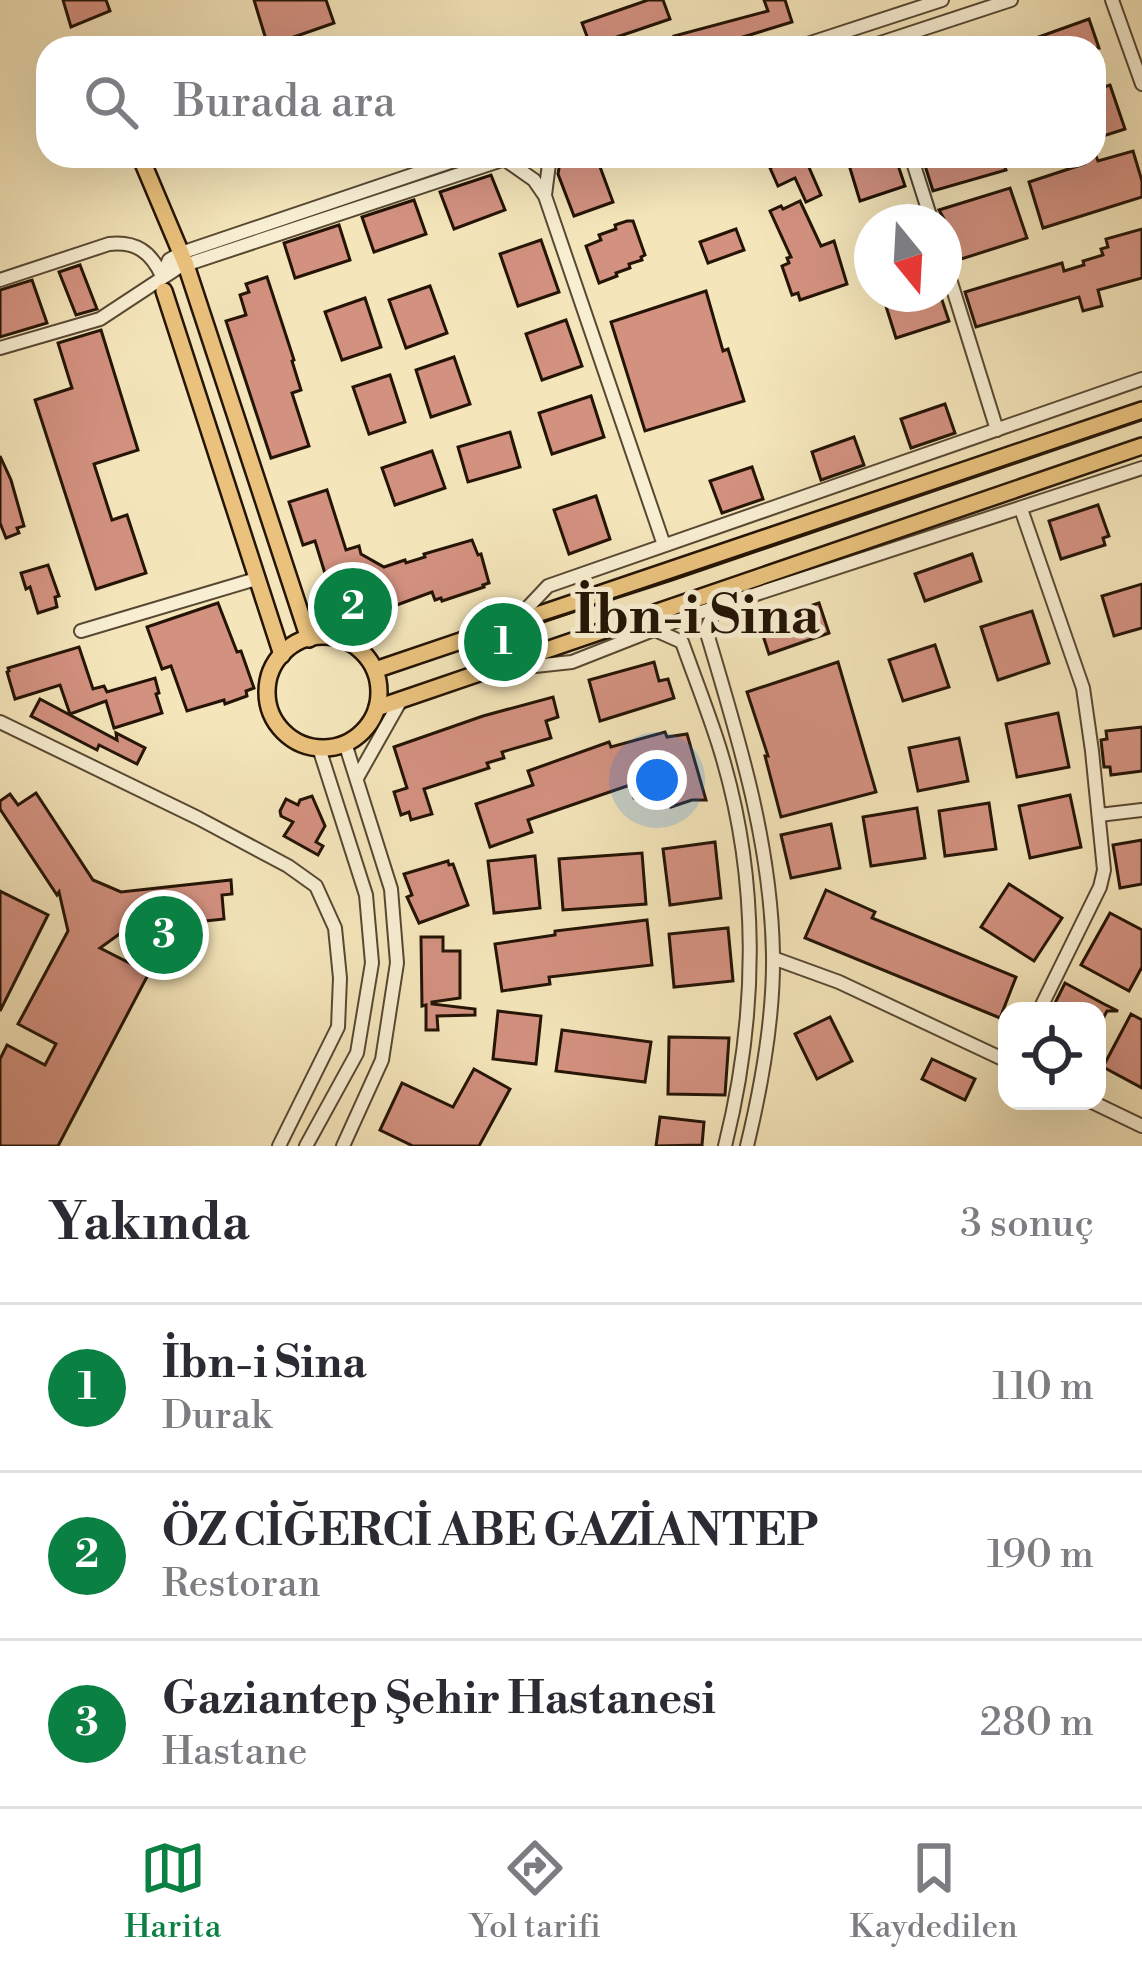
<!DOCTYPE html>
<html lang="tr">
<meta charset="utf-8">
<style>
:root{--surface:#fff;--page:#f7f7f7;--text:#2b2b33;--muted:#7c7c81;--line:#e1e1e2;--accent:#0b8043}
body{margin:0;font-family:"Libre Bodoni",serif;background:var(--page);color:var(--text)}
.controls{position:absolute;right:36px;bottom:36px;display:grid;overflow:hidden;border-radius:24px;box-shadow:0 12px 48px #0002}
.controls button{width:108px;height:108px;display:grid;place-items:center;padding:0;border:0;border-bottom:3px solid var(--line);background:var(--surface);color:var(--text);font:60px sans-serif}
.compass{position:absolute;left:854px;top:204px;width:108px;height:108px;border-radius:50%;background:var(--surface);box-shadow:0 12px 48px #0002;rotate:162deg}
.you{position:absolute;left:657px;top:780px;width:42px;height:42px;margin:-30px;border:9px solid #fff;border-radius:50%;background:#1a73e8;box-shadow:0 0 0 18px #1a73e833}
.badge{display:grid;place-items:center;width:78px;height:78px;border-radius:50%;background:var(--accent);color:#fff;font-size:39px;font-weight:700}
.pin{position:absolute;translate:-50% -50%;border:6px solid #fff;box-shadow:0 3px 12px #0006}
.list{margin:0;padding:0;list-style:none}
h2{display:flex;justify-content:space-between;align-items:center;height:156px;margin:0;padding:0 48px;font-size:51px}
h2 small{font-size:39px;font-weight:400;color:var(--muted)}
.list li{display:grid;grid-template-columns:78px 1fr auto;gap:36px;align-items:center;box-sizing:border-box;height:168px;padding:0 48px;border-top:3px solid var(--line)}
.list b{display:block;font-size:45px;white-space:nowrap}
.list p{margin:0;font-size:39px;white-space:nowrap;color:var(--muted)}
.list em{font-size:39px;font-style:normal;color:var(--muted)}
.icon{flex:none;width:66px;height:66px;fill:none;stroke:currentColor;stroke-width:2;stroke-linecap:round;stroke-linejoin:round}
.map{position:relative;flex:none;width:1142px;height:1146px;overflow:hidden}
.search{position:absolute;background:var(--surface);box-shadow:0 12px 48px #0002;left:36px;right:36px;top:36px;height:132px;display:flex;align-items:center;gap:30px;box-sizing:border-box;padding:0 42px;border-radius:36px;color:var(--muted);font-size:45px}
.sheet{height:660px;background:var(--surface)}
nav{display:flex;justify-content:space-around;align-items:center;box-sizing:border-box;height:168px;border-top:3px solid var(--line);background:var(--surface);font-size:33px;color:var(--muted)}
nav a{display:grid;justify-items:center;gap:6px}
nav .on{color:var(--accent)}
.map>svg:first-child{display:block}
.building{fill:#d39180;stroke:#241405;stroke-width:3}
.lines{fill:none;stroke-linecap:round;stroke-linejoin:round}
.minor-casing{stroke:#584832;stroke-width:16}
.major-casing{stroke:#241405;stroke-width:20}
.minor{stroke:#f8eed2;stroke-width:12}
.major{stroke:#eac27d;stroke-width:15}
.tram{stroke:#241405;stroke-width:3}
.labels{text-anchor:middle;stroke-width:10;stroke-linejoin:round;paint-order:stroke}
.district-label{font-size:54px;font-weight:bold;fill:#241405;stroke:#f8eed2}
</style>
<div class="map">
<svg width="1142" height="1146" viewBox="0 0 1142 1146">
<rect width="100%" height="100%" fill="#f4e5ba"/>
<filter id="stains"><feTurbulence type="fractalNoise" baseFrequency=".00167" numOctaves="4"/><feColorMatrix values="0 0 0 0 .2 0 0 0 0 .09 0 0 0 0 .02 0 0 0 .5 -.17"/></filter>
<radialGradient id="worn" r=".72"><stop offset=".6" stop-color="#630" stop-opacity="0"/><stop offset="1" stop-color="#630" stop-opacity=".3"/></radialGradient>
<g class="building">
<path d="M63 0H106L110 11 71 27Z"/>
<path d="M254 0H326L334 23 268 46Z"/>
<path d="M648 0H663L670 19 611 39 614 48H600L599 44 591 47 582 23Z"/>
<path d="M764 0H785L792 22 707 48H677L674 36 768 11Z"/>
<path d="M1089 19 1099 48H1011V47Z"/>
<path d="M1110 85 1125 129 1094 139V90Z"/>
<path d="M1133 151 1142 181V197L1043 228 1029 182 1084 164 1081 156H1096L1098 161Z"/>
<path d="M576 156H596L613 202 574 216 558 174 560 162Z"/>
<path d="M796 156H804L821 195 806 202 795 178 778 186 770 168Z"/>
<path d="M875 156H895L905 186 860 201 849 165Z"/>
<path d="M922 156H1001L1006 170 933 191Z"/>
<path d="M491 175 505 210 454 229 440 192Z"/>
<path d="M1010 188 1027 238 955 261 944 241V219L939 210Z"/>
<path d="M414 200 426 234 374 252 362 217Z"/>
<path d="M800 201 821 246 834 241 847 284 800 300 798 293 792 295 782 266 789 263 787 258 791 257 770 211 781 206 783 209Z"/>
<path d="M627 221H633L645 255 641 257 642 260 629 264 630 268 616 273 617 276 599 283 586 246 601 240 599 235 616 229 615 225Z"/>
<path d="M339 225 350 260 295 278 284 243Z"/>
<path d="M736 229 744 250 708 263 700 242Z"/>
<path d="M1142 229V278L1098 290 1102 306 1083 311 1079 297 976 327 965 292 1062 263 1064 271 1084 265 1083 261 1103 255 1101 249 1108 247 1106 239Z"/>
<path d="M541 240 559 292 518 306 500 254Z"/>
<path d="M80 265 97 309 76 315 59 272Z"/>
<path d="M267 277 294 360 292 361 301 390 292 393 309 446 271 458 226 321 246 315 240 295 249 292 246 284Z"/>
<path d="M32 280 47 323 0 337V290Z"/>
<path d="M430 286 447 333 406 348 389 300Z"/>
<path d="M706 291 723 351 728 349 744 401 645 431 611 322Z"/>
<path d="M903 294H940L949 321 896 338 884 300Z"/>
<path d="M365 298 381 347 342 360 325 312Z"/>
<path d="M566 320 582 366 542 380 526 334Z"/>
<path d="M101 330 138 450 94 464 112 520 127 515 146 573 96 589 35 400 72 388 58 343Z"/>
<path d="M454 357 470 404 431 417 416 370Z"/>
<path d="M390 375 405 422 369 434 353 387Z"/>
<path d="M591 396 604 437 552 454 539 413Z"/>
<path d="M945 404 955 433 911 448 901 419Z"/>
<path d="M510 432 520 467 468 482 458 447Z"/>
<path d="M854 437 864 465 821 480 812 452Z"/>
<path d="M432 451 445 488 395 505 382 468Z"/>
<path d="M0 456 11 480 24 526 17 528 19 533 6 538 0 523Z"/>
<path d="M752 467 763 499 722 513 710 481Z"/>
<path d="M327 490 346 550 359 546 361 554 384 567 405 560 406 563 425 557 424 554 472 540 478 555 481 554 489 583 483 585 484 587 442 601 441 598 435 600 432 592 367 616 359 611 351 613 350 605 331 593 315 541 303 545 289 502Z"/>
<path d="M596 496 610 539 569 554 554 510Z"/>
<path d="M1098 505 1109 536 1103 538 1105 545 1061 559 1049 521Z"/>
<path d="M972 554 981 581 925 601 915 574Z"/>
<path d="M48 565 59 596 55 597 57 607 38 613 30 587 26 589 21 573Z"/>
<path d="M1142 584V628L1114 636 1102 596Z"/>
<path d="M218 603 237 652 241 651 254 688 246 691 247 696 225 704 224 700 187 711 171 666 162 669 147 627Z"/>
<path d="M819 603 829 633 769 654 759 623Z"/>
<path d="M1032 611 1049 663 998 680 981 627Z"/>
<path d="M935 645 949 687 903 701 889 660Z"/>
<path d="M79 647 93 689 104 686 107 692 155 678 159 693 156 694 162 713 114 728 106 701 70 714 60 685 15 699 7 672 9 671 8 668Z"/>
<path d="M654 662 659 681 668 679 674 698 600 721 589 680Z"/>
<path d="M838 662 876 792 781 817 765 756H768L747 692Z"/>
<path d="M553 697 558 717 546 721 551 738 502 752 504 758 487 763 489 768 424 789 432 814 411 820 409 812 401 815 394 792 407 788 394 747 483 716Z"/>
<path d="M40 699 117 740 116 733 145 748 137 764 99 745 97 750 31 716Z"/>
<path d="M1058 713 1069 767 1017 777 1006 724Z"/>
<path d="M1142 727V771L1111 775 1110 767H1104L1101 740 1107 739 1106 731Z"/>
<path d="M665 732 667 737 687 734 706 800H692L671 807 668 797 634 798 630 785 528 820 532 832 490 847 476 804 533 785 528 771 609 742 611 747Z"/>
<path d="M959 738 968 781 918 791 909 748Z"/>
<path d="M36 793 93 880 121 892 231 880 232 894 222 895 224 919 125 930 100 948 149 973 58 1146H0V1059L7 1045 45 1065 56 1044 18 1024 68 931 59 892 57 895 0 809V801L10 794 18 805Z"/>
<path d="M1070 795 1081 847 1030 858 1019 806Z"/>
<path d="M312 796 325 826 316 842 323 846 318 855 284 836 293 822 281 816 280 811 286 799 298 805 300 800Z"/>
<path d="M989 803 996 849 945 856 939 811Z"/>
<path d="M917 808 925 858 871 866 863 817Z"/>
<path d="M831 824 840 868 791 878 781 835Z"/>
<path d="M1142 840V884L1120 888 1113 845Z"/>
<path d="M715 842 721 898 670 905 663 849Z"/>
<path d="M642 853 646 904 563 910 559 859Z"/>
<path d="M535 856 540 908 494 913 488 861Z"/>
<path d="M448 861 449 865 453 864 468 905 419 923 407 897 412 895 404 874Z"/>
<path d="M1009 884 1062 918 1034 961 981 927Z"/>
<path d="M826 890 875 912 872 918 1016 977 1000 1018 805 938Z"/>
<path d="M0 891 48 915 0 1011Z"/>
<path d="M1110 913 1142 930V967L1129 991 1081 965Z"/>
<path d="M647 920 652 965 549 977 550 984 502 991 495 944 555 935V931Z"/>
<path d="M728 928 733 981 674 987 669 934Z"/>
<path d="M421 937H443V951H460V998L432 1002V1004L475 1009V1015L437 1016 438 1030H426V1005L422 1006Z"/>
<path d="M1065 983 1104 1004 1118 1011H1107L1097 1030V1011H1051Z"/>
<path d="M498 1011 541 1016 536 1064 493 1059Z"/>
<path d="M1131 1014 1142 1020V1088L1103 1067Z"/>
<path d="M830 1017 852 1061 817 1079 795 1034Z"/>
<path d="M562 1030 651 1042 645 1082 556 1071Z"/>
<path d="M669 1037 729 1038 725 1095 668 1094Z"/>
<path d="M932 1059 975 1079 965 1100 922 1079Z"/>
<path d="M474 1069 510 1089 479 1146H413L380 1130 402 1083 453 1107Z"/>
<path d="M660 1117 704 1122 702 1145 656 1146Z"/>
</g>
<g class="lines">
<defs>
<g id="minor">
<path d="M1112 0 1142 84"/>
<path d="M795 48 942 0"/>
<path d="M865 48 1011 0"/>
<path d="M911 156 932 222"/>
<path d="M504 159 534 180 545 196 664 545"/>
<path d="M545 195 550 156"/>
<path d="M944 260 997 430"/>
<path d="M162 276 169 260 181 253 468 156"/>
<path d="M0 280 109 244C136 241 151 252 162 276"/>
<path d="M0 348 100 319 179 267 514 156"/>
<path d="M1021 509 1083 688 1092 751 1104 870 1100 887 1039 1011"/>
<path d="M716 608 706 630C738 737 771 842 773 954 774 1018 762 1084 747 1146"/>
<path d="M515 621 548 586 1142 379"/>
<path d="M655 630 682 642C694 676 708 711 719 746 760 877 758 1014 725 1146"/>
<path d="M81 631 256 579"/>
<path d="M507 669 572 662 689 616 1142 468"/>
<path d="M0 722 198 818 288 866 316 886 335 928 340 978 338 1027 279 1146"/>
<path d="M357 778 401 700"/>
<path d="M1099 815 1142 810"/>
<path d="M773 958 839 982 1007 1061"/>
<path d="M1090 1101 1142 1126"/>
<path d="M306 1146 357 1053 372 963 366 895 319 748"/>
<path d="M343 1146 382 1060 397 963 391 889 345 743"/>
</g>
<g id="major">
<path d="M140 156 186 265 309 639"/>
<path d="M164 291 282 655"/>
<circle cx="323" cy="692" r="56"/>
<path d="M375 670 1142 410"/>
<path d="M377 708 1142 446"/>
</g>
</defs>
<use href="#minor" class="minor-casing"/>
<use href="#major" class="major-casing"/>
<use href="#minor" class="minor"/>
<use href="#major" class="major"/>
<path class="tram" d="M482 641 672 580 1142 420"/>
</g>
<g class="labels">
<g class="district-label">
<text x="697" y="633">İbn-i Sina</text>
</g>
</g>
<rect width="100%" height="100%" filter="url(#stains)"/>
<rect width="100%" height="100%" fill="url(#worn)"/>
</svg>
<div class="controls">
<button><svg class="icon" aria-label="locate" viewBox="0 0 24 24"><circle cx="12" cy="12" r="6"/><path d="M12 2v4M12 18v4M2 12h4M18 12h4"/></svg></button>
</div>
<svg class="compass" viewBox="-18 -18 36 36"><path d="M0-13l5 13h-10z" fill="#e53935"/><path d="M0 13l5-13h-10z" fill="#7c7c81"/></svg>
<div class="you"></div>
<div class="pin badge" style="left:503px;top:642px">1</div>
<div class="pin badge" style="left:353px;top:607px">2</div>
<div class="pin badge" style="left:164px;top:935px">3</div>
<div class="search"><svg class="icon" aria-label="search" viewBox="0 0 24 24"><circle cx="10" cy="10" r="6"/><path d="M15 15l6 6"/></svg>Burada ara</div>
</div>
<section class="sheet">
<h2>Yakında<small>3 sonuç</small></h2>
<ul class="list">
<li><span class="badge">1</span><div><b>İbn-i Sina</b><p>Durak</p></div><em>110 m</em></li>
<li><span class="badge">2</span><div><b>ÖZ CİĞERCİ ABE GAZİANTEP</b><p>Restoran</p></div><em>190 m</em></li>
<li><span class="badge">3</span><div><b>Gaziantep Şehir Hastanesi</b><p>Hastane</p></div><em>280 m</em></li>
</ul>
</section>
<nav>
<a class="on"><svg class="icon" aria-label="map" viewBox="0 0 24 24"><path d="M3 6l6-2 6 2 6-2v14l-6 2-6-2-6 2zM9 4v14M15 6v14"/></svg>Harita</a>
<a><svg class="icon" aria-label="directions" viewBox="0 0 24 24"><path d="M12 3l9 9-9 9-9-9zM9 14v-3h6M13 9l2 2-2 2"/></svg>Yol tarifi</a>
<a><svg class="icon" aria-label="saved" viewBox="0 0 24 24"><path d="M7 4h10v16l-5-4-5 4z"/></svg>Kaydedilen</a>
</nav>
